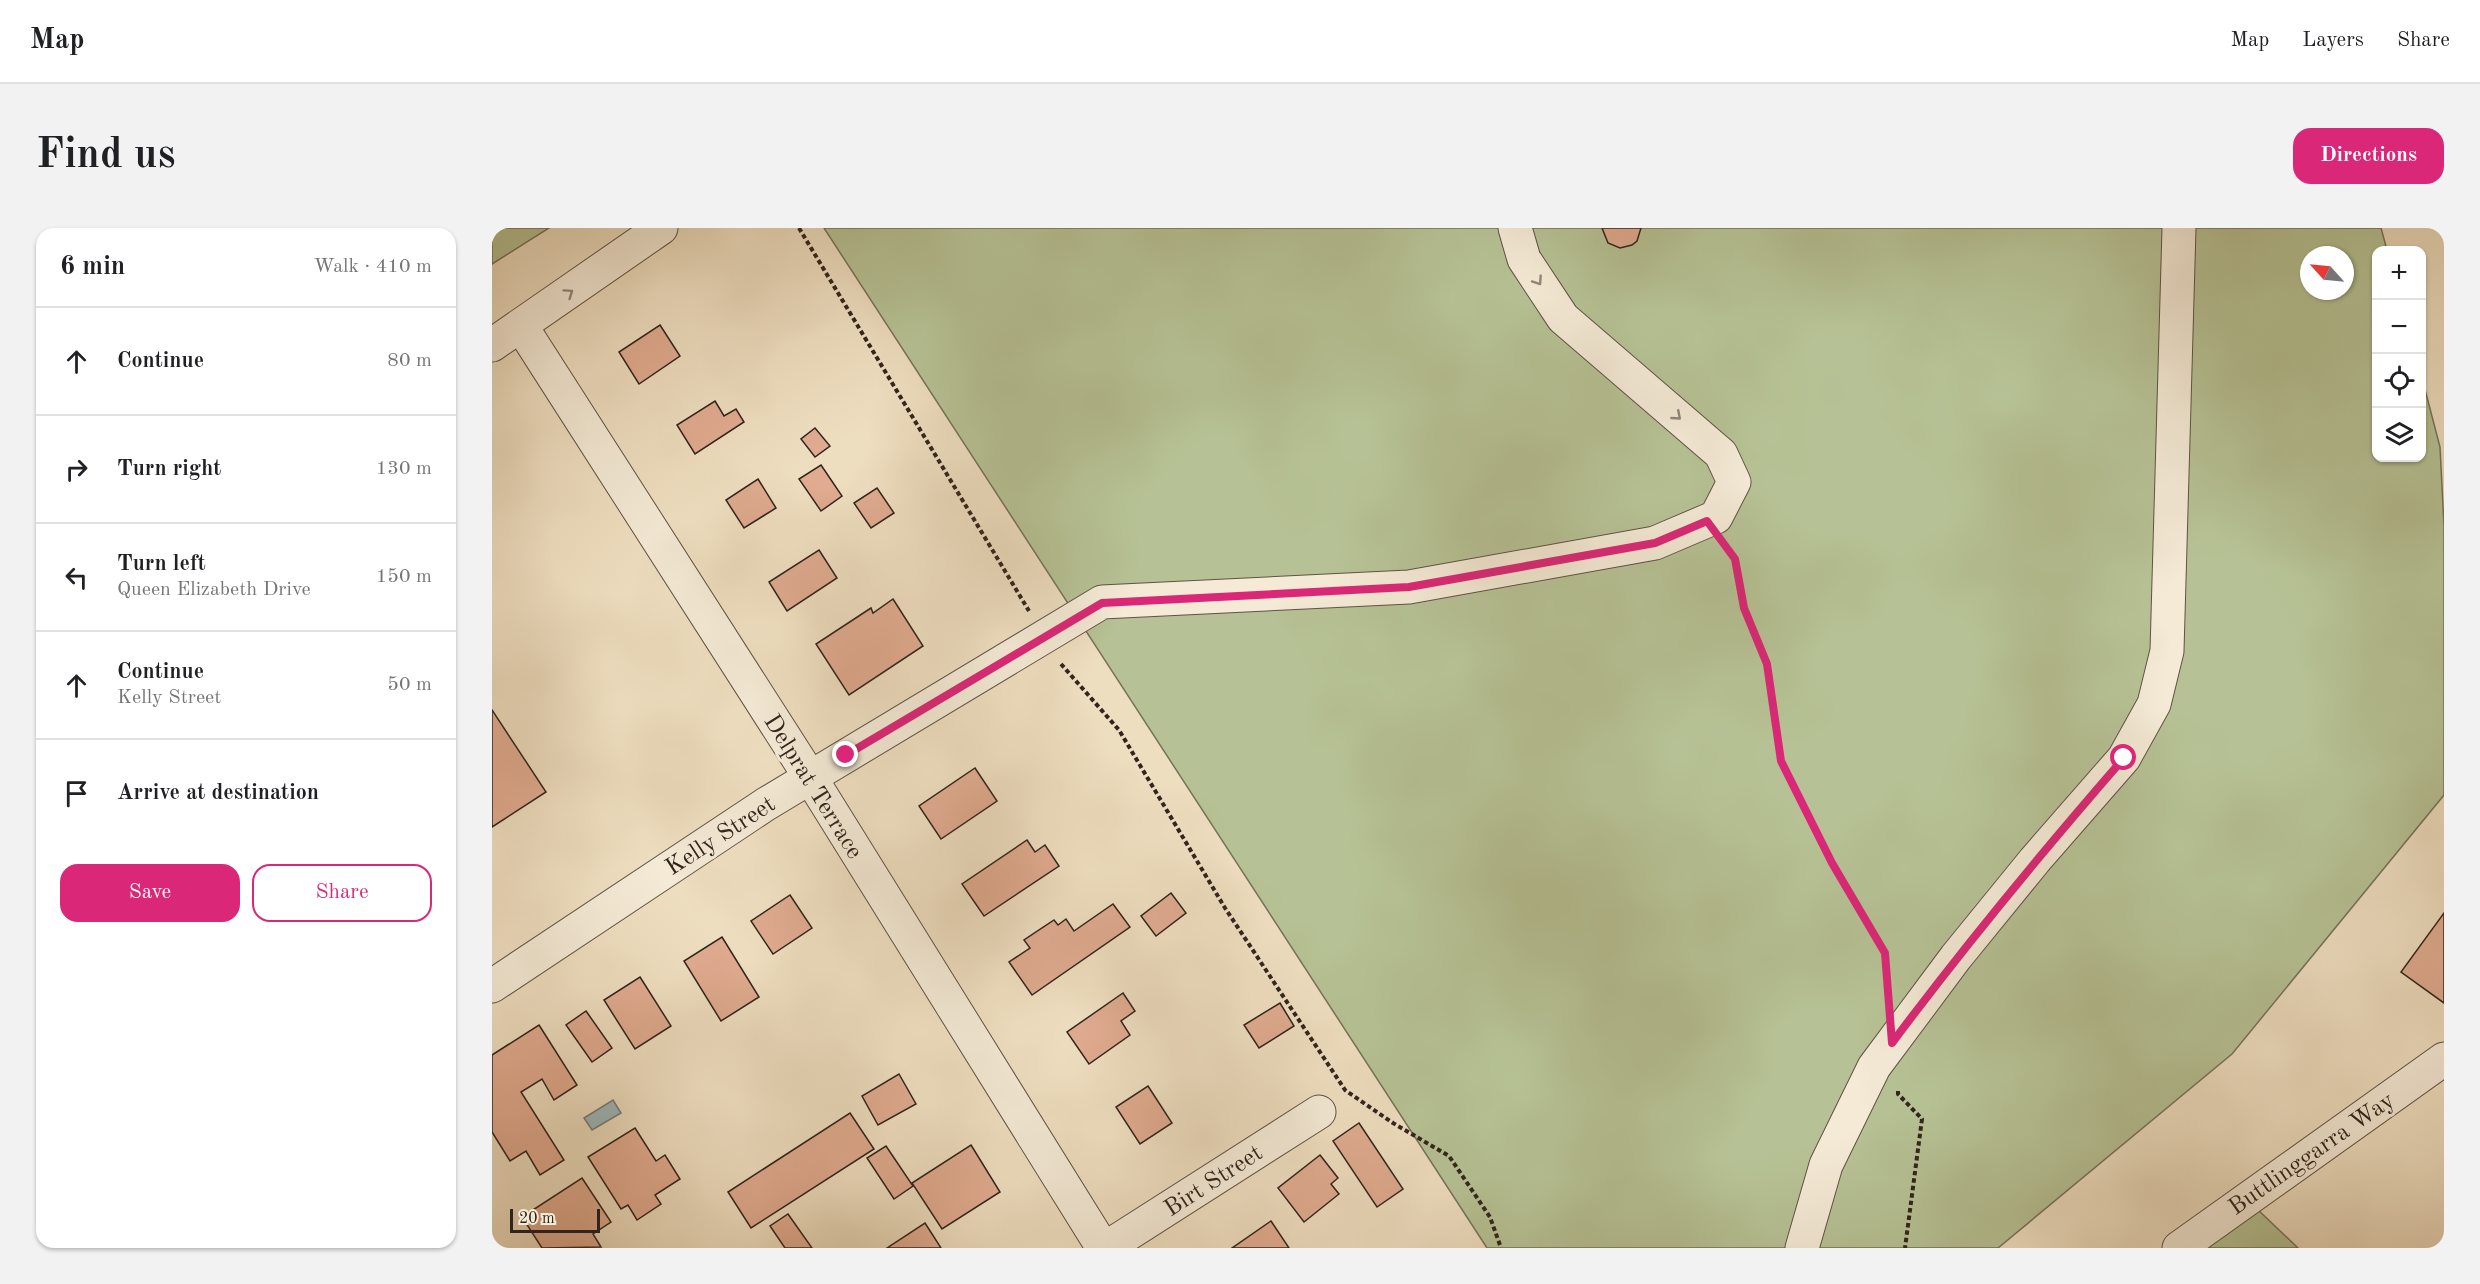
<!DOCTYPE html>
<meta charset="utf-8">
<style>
:root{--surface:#fff;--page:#f2f2f2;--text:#202124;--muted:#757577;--line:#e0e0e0;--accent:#db2777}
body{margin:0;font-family:"Old Standard TT",serif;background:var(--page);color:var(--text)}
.controls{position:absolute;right:18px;top:18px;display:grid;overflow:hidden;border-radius:12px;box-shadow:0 2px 4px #0004}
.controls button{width:54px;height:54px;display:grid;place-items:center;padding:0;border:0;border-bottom:2px solid var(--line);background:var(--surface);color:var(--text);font:30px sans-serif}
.compass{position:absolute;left:1808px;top:18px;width:54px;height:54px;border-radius:50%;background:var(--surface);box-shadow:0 2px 4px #0004;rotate:297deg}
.scale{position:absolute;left:18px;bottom:15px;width:90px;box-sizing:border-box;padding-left:6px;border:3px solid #31241e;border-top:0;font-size:16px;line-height:21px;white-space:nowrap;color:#31241e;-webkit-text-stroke:4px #f4ead6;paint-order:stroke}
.stop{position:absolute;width:18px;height:18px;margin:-14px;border:4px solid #db2777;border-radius:50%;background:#fff}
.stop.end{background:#db2777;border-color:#fff;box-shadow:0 2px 6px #0008}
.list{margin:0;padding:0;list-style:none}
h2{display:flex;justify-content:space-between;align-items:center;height:78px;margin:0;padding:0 24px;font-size:26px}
h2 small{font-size:20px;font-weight:400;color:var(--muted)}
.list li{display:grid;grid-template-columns:39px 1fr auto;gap:18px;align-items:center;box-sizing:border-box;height:108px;padding:0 24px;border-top:2px solid var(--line)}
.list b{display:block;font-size:22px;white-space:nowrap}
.list p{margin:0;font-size:20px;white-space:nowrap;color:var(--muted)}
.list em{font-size:20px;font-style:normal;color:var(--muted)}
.actions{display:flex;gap:12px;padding:18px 24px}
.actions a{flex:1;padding:14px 0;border:2px solid var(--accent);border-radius:18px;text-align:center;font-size:21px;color:var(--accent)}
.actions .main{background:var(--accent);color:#fff}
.icon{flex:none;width:33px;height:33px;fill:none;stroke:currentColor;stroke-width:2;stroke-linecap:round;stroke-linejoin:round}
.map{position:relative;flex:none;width:1952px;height:1020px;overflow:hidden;border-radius:18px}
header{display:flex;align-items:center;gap:36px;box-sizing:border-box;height:84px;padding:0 30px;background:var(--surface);border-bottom:2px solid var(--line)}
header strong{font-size:28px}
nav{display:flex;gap:33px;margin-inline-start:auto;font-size:21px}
.intro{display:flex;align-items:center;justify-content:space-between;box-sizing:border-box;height:144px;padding:0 36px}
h1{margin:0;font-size:42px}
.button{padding:15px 27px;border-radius:18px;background:var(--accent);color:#fff;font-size:21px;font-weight:700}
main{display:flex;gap:36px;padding:0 36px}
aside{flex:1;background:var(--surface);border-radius:18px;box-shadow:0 2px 4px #0004}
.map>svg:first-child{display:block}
.green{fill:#b6c295;stroke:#74735a;stroke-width:1.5;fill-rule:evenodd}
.water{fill:#9fb9be;stroke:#737d7e;stroke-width:1.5}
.building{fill:#e0ab90;stroke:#31241e;stroke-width:1.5}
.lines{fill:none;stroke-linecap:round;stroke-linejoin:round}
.minor-casing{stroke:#605246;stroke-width:35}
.path{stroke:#31241e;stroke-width:4;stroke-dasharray:4.5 3;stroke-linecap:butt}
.minor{stroke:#f4ead6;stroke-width:33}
.oneway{stroke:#92877a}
.route{stroke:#db2777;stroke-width:8}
.labels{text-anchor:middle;stroke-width:6;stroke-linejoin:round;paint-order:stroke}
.street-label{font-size:24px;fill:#31241e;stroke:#f4ead6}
</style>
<header>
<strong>Map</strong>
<nav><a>Map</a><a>Layers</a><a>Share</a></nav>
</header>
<div class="intro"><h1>Find us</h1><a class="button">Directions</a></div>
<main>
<aside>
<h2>6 min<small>Walk · 410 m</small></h2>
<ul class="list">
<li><svg class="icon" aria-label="ahead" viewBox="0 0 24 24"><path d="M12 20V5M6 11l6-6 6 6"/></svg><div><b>Continue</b></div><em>80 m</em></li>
<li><svg class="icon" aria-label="right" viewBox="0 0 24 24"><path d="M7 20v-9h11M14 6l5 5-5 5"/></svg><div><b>Turn right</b></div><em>130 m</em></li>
<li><svg class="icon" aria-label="left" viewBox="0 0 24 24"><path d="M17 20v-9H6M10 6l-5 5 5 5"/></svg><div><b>Turn left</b><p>Queen Elizabeth Drive</p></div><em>150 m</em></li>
<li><svg class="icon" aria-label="ahead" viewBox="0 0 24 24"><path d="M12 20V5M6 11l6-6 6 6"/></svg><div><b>Continue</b><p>Kelly Street</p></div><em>50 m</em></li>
<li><svg class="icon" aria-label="arrive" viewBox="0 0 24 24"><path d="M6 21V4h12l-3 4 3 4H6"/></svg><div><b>Arrive at destination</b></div></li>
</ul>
<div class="actions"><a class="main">Save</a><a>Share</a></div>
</aside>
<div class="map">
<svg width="1952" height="1020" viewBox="0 0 1952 1020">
<rect width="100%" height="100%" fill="#eedec0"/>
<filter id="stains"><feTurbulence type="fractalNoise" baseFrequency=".00333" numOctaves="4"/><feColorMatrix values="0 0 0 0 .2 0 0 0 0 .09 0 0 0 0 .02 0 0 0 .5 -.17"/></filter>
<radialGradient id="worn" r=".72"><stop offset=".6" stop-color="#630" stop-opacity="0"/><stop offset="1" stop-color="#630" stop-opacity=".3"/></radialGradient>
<g class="green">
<path d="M0 0H57L0 36Z"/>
<path d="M332 0H1889L1895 22H1884V230H1930V150L1948 219 1952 298V567L1740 826 1506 1020H995ZM1817 27H1853V63H1817Z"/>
<path d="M1765 981 1806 1020H1710Z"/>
</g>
<path class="water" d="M121 872 129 885 100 902 92 890Z"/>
<g class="building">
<path d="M1110 0H1149L1145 13 1140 17 1128 20 1116 15Z"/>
<path d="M168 97 188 128 147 156 127 124Z"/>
<path d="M223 173 232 188 244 181 252 194 203 226 185 197Z"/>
<path d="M323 200 338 218 323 229 309 211Z"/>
<path d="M329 237 350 268 329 283 307 251Z"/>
<path d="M266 251 284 280 252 300 234 272Z"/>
<path d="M385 260 402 285 379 300 362 275Z"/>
<path d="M327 322 345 350 295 383 277 354Z"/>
<path d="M401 371 431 418 357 467 324 416 379 380 381 385Z"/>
<path d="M0 482 54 564 0 599Z"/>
<path d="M483 540 505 573 449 611 427 578Z"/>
<path d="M535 612 543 624 553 617 567 638 492 688 470 656Z"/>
<path d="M679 665 694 685 664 708 649 688Z"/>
<path d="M298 667 320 700 281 726 259 693Z"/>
<path d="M621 676 638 699 540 767 517 734 538 720 532 712 562 692 566 697 574 691 582 703Z"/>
<path d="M1952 685V775L1909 744Z"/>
<path d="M230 709 267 769 229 793 192 733Z"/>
<path d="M148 749 179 798 143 821 112 772Z"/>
<path d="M631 765 643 783 629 793 638 807 597 836 575 804Z"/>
<path d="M788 775 802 798 767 820 752 797Z"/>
<path d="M94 783 120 820 100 834 74 797Z"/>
<path d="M47 797 85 857 62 872 50 851 29 864 72 932 48 947 34 923 18 933 0 904V827Z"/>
<path d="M407 846 424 876 386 897 370 868Z"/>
<path d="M656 858 680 895 648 916 624 879Z"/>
<path d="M358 885 382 921 259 1000 236 964Z"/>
<path d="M867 895 911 961 885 979 841 913Z"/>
<path d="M143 900 164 933 173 927 188 951 163 967 169 976 145 992 136 977 129 981 96 929Z"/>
<path d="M479 917 508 964 450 1001 420 955Z"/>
<path d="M394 918 421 958 402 971 375 930Z"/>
<path d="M828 927 846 950 839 956 847 966 812 994 786 960Z"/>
<path d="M90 950 119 994 101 1006 109 1019 50 1020 30 989Z"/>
<path d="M296 986 320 1020H293L278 998Z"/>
<path d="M779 993 797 1020H740Z"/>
<path d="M433 995 449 1020H395Z"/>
</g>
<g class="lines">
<defs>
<g id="minor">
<path d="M29 98 318 549 611 1020"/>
<path d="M0 117 169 0"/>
<path d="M0 758 274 576 610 374 917 359 1163 315 1224 289 1242 254 1229 226 1071 90 1032 31 1023 0"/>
<path d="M614 1020 827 884"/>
<path d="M1310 1020 1334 937 1382 839 1464 729 1543 632 1632 530 1662 476 1675 423 1687 0"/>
<path d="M1687 1020 1952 831"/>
</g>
</defs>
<use href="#minor" class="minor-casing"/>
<g class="path">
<path d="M307 0 537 383"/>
<path d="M1233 318 1243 331 1252 380 1275 436 1289 533 1339 635 1393 725 1396 766"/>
<path d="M569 436 627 502 733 680 853 862 901 895 957 928 998 989 1009 1020"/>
<path d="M1406 863V866L1430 891 1413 1020"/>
</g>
<use href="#minor" class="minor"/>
</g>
<defs><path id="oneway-chevron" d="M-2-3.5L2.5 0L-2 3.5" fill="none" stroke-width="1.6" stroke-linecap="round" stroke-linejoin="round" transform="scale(1.5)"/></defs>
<g class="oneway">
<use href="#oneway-chevron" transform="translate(1046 53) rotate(56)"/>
<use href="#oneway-chevron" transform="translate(77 65) rotate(-35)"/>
<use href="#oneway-chevron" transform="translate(1185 188) rotate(41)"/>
</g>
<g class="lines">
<path class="route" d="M354 527 610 375 917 359 1163 315 1215 293 1243 331 1252 380 1275 436 1289 533 1340 635 1393 725 1400 815C1474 716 1551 623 1632 530"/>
</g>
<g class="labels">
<g class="street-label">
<text transform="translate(322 558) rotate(58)" y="8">Delprat Terrace</text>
<text transform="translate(228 607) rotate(-33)" y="8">Kelly Street</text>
<text transform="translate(1819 925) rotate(-35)" y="8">Buttlinggarra Way</text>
<text transform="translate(721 952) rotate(-33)" y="8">Birt Street</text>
</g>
</g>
<rect width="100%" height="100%" filter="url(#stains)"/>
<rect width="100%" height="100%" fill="url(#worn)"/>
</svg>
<div class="controls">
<button>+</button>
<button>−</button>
<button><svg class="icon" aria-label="locate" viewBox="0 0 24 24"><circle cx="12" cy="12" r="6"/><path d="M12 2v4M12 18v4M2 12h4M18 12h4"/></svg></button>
<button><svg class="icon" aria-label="layers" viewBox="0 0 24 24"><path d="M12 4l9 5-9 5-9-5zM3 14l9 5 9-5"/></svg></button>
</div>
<svg class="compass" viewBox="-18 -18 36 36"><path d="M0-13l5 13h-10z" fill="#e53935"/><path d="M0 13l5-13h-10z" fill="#757577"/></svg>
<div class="scale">20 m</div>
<div class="stop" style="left:1632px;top:530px"></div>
<div class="stop end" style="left:354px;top:527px"></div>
</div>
</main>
